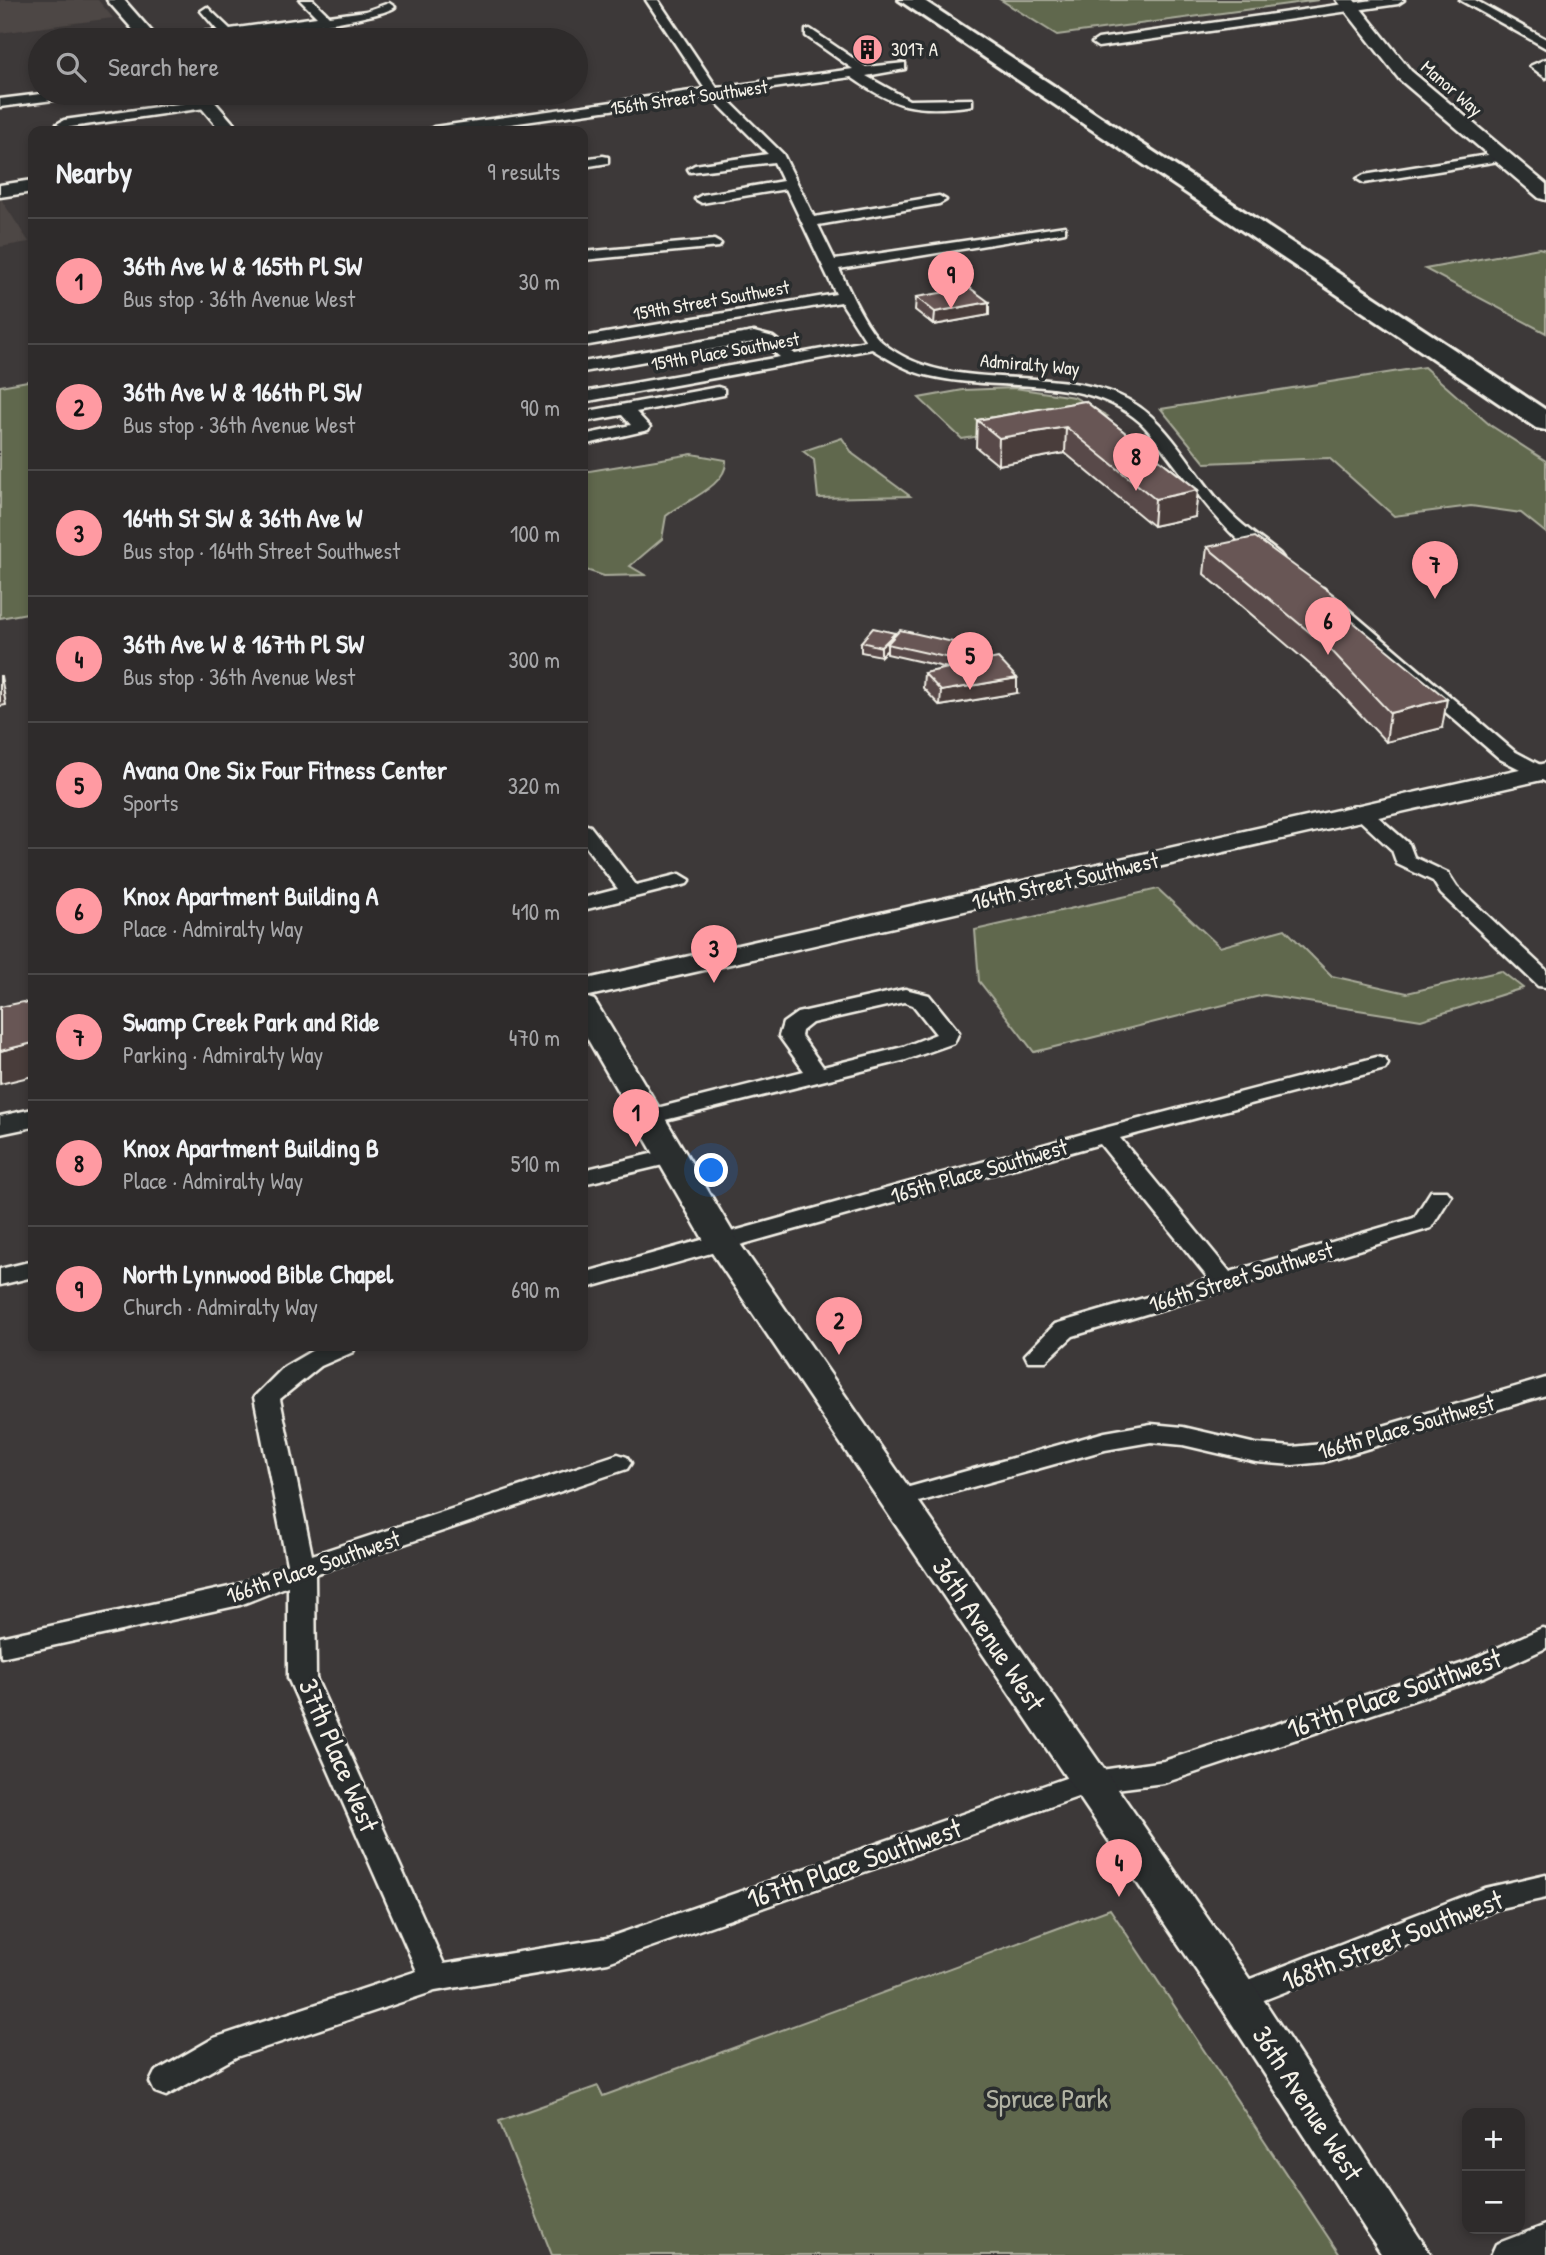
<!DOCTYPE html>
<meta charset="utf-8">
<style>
:root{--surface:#2e2b2b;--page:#3a3737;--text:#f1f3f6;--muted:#a7a7a9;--line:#494747;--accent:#ff9aa2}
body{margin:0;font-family:"Patrick Hand",sans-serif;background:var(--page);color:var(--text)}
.controls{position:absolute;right:21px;bottom:21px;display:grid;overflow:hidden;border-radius:14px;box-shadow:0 4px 10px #0003}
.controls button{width:63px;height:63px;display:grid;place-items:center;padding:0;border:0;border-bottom:2px solid var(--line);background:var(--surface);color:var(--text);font:35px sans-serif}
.you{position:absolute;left:712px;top:1171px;width:24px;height:24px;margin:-18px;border:5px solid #fff;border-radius:50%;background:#1a73e8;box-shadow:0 0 0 10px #1a73e833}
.badge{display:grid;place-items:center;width:46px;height:46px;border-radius:50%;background:var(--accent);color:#111;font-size:23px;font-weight:700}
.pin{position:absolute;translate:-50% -58px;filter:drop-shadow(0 2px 4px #0008)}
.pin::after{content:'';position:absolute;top:37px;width:24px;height:21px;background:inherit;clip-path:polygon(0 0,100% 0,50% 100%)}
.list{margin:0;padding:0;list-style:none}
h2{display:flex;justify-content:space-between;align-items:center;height:91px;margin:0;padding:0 28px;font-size:30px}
h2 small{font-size:23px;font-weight:400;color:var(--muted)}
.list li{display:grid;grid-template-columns:46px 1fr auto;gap:21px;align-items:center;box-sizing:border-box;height:126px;padding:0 28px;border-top:2px solid var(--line)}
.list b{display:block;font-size:26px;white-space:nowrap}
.list p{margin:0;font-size:23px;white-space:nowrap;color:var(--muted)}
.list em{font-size:23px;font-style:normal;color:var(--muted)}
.icon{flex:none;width:38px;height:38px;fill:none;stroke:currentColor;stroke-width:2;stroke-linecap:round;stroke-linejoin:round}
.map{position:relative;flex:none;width:1546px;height:2255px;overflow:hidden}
.search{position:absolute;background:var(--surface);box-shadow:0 4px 10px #0003;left:28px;top:28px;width:560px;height:77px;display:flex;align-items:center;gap:18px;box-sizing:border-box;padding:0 24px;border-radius:38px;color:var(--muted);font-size:26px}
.panel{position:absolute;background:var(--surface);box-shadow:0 4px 10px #0003;left:28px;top:126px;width:560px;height:1225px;border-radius:14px}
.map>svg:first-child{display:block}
.built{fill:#4d4644}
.green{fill:#61684e;stroke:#aaac9b;stroke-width:2}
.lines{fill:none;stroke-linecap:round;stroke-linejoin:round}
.street-casing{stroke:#f4f1e8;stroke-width:5}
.secondary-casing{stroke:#f4f1e8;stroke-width:5}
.highway-casing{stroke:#f4f1e8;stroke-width:6}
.street{fill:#2a2d2e;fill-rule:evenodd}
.secondary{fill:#2a2d2e;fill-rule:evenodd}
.highway{fill:#2a2d2e;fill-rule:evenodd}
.wall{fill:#594a48;stroke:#f4f1e8;stroke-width:2}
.shaded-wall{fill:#493c3b;stroke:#f4f1e8;stroke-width:2}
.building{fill:#685654;stroke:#f4f1e8;stroke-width:2}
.labels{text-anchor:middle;stroke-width:7;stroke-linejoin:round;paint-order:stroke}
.far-poi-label{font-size:19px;fill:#f4f1e8;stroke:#2a2d2e;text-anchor:start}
.far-street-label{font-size:19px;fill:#f4f1e8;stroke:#2a2d2e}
.street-label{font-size:23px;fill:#f4f1e8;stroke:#2a2d2e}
.near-street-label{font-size:28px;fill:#f4f1e8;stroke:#2a2d2e}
.near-park-label{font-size:28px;fill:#b2b3a3;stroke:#2a2d2e}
</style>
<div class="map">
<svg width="1546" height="2255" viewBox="0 0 1546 2255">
<rect width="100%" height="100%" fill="#3d3939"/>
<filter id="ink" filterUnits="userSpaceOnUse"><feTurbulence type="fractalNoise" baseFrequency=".0143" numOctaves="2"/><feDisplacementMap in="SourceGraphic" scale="14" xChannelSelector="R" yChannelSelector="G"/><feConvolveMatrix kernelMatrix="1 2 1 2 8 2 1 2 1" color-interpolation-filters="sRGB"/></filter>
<g filter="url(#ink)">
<g class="built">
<path d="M0 0H98L113 18 0 33Z"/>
<path d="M0 199H1L29 242 0 247Z"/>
</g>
<g class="green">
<path d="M1001 0H1319L1057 35Z"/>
<path d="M1539 248 1546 250V333L1425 269Z"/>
<path d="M1424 367 1490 425 1546 461V533L1521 513 1471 506 1394 516 1329 458 1205 463 1161 409Z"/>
<path d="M33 380V612L0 618V386Z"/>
<path d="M1015 388 1074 397 1107 416 962 439 919 398 963 390Z"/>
<path d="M842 438 853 454 910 496 818 498 814 460 803 451Z"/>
<path d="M692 454 726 460C728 486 684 501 666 516L662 539 630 566 645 575 604 576 583 569V472Z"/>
<path d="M1158 889 1220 947 1285 929 1332 976 1407 993 1501 971 1523 988 1421 1020 1264 995 1034 1052 979 981 975 930Z"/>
<path d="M1110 1909 1340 2255H552L499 2121 598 2086 603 2096Z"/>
</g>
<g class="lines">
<defs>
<g id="street">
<path d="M300 0H313L329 16 366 11 389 3 395 7C377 22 163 49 143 38L149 34 218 31 201 11 207 7 230 29 317 17Z"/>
<path d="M646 0H658L717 88 853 69 806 36V30L810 29 866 67 905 63V69L866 76 909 100 972 99V105L967 106C914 112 894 107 851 77L723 95 783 154 814 217 939 196 946 200 939 204 818 225 835 260 1065 226V232L1060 233 839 269C849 289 865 327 882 342 943 395 1046 364 1118 395 1170 416 1193 477 1231 514 1246 529 1264 541 1280 554L1283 558 1280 562C1243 571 1166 446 1140 422 1085 373 997 392 930 376 909 372 890 360 872 349L583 402V392L780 357 763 343 754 342 583 372V362L754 332 773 337 795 354 866 341 841 302 583 346V337L836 294 786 189 702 203 695 199 702 195 783 181 774 162 690 172 688 169 695 165 768 154 710 96 460 131H427L434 127 705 89Z"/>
<path d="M1373 0H1404L1398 4 1098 47 1092 43 1098 39Z"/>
<path d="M1460 0H1475L1546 39V48Z"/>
<path d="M1546 59V78L1530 66Z"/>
<path d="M49 93H82L76 97 0 107V99Z"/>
<path d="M207 100 212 101V107L64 128 57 124 64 120Z"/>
<path d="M1500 153 1507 157 1505 160 1364 183 1357 179 1364 175Z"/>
<path d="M603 156 608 157V163L583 167V159Z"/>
<path d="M714 240 721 244 719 247 583 260V252Z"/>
<path d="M718 387 724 389V395L636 412 650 427 648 430 583 445V435L631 425 622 415 583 422V412Z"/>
<path d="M1317 587 1323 588 1514 751 1546 768V782L1500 759 1311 596 1308 592 1311 588Z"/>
<path d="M1362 807 1369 809 1409 844 1414 857 1448 873 1457 887 1546 970V987L1538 986 1441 894 1433 881 1397 864 1392 850 1352 813Z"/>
<path d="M583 824 590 826 636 885 680 874 690 880 687 884 583 910V898L618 889 583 843Z"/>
<path d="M905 989 929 995 959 1032 954 1043 906 1060 649 1124 638 1117 641 1112 804 1071 779 1036 783 1023 797 1013ZM904 1002 913 1005 936 1034 903 1047 823 1067 801 1036 802 1031 812 1023Z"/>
<path d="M1377 1057 1385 1059 1388 1064 1385 1069 1120 1138 1230 1272 1414 1218 1431 1191H1447L1451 1196 1431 1228 1073 1336 1046 1361H1028L1025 1355 1055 1324 1209 1279 1100 1144 583 1289V1273L1097 1130Z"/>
<path d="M672 1149 680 1151 684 1156 680 1161 583 1184V1170Z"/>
<path d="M33 1261V1277L0 1285V1269Z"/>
<path d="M320 1346H356L353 1352 321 1366 280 1399 312 1555 609 1457 618 1454 627 1457 631 1463 627 1469 315 1574 316 1678 444 1964 607 1938 1080 1773 1164 1761 1464 1663 1542 1628 1546 1629V1648L1484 1677 1164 1783 1092 1792 608 1962 435 1991 236 2057 166 2096 155 2092 150 2082 155 2072 214 2038 417 1971 288 1678V1586L240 1605 1 1657 0 1637 234 1586 287 1564 254 1397 284 1367Z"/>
<path d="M1546 1378V1395L1323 1462 1293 1465 1256 1462 1183 1445 1151 1442 1105 1450 897 1508 888 1505 884 1499 888 1493 1105 1432 1151 1424 1183 1427 1256 1444 1293 1447 1322 1444Z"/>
<path d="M1546 1874V1898L1500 1908 1238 2010 1227 2006 1222 1997 1227 1988 1485 1888Z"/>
<path d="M1546 2225V2255H1491L1496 2244Z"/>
</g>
<g id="secondary">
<path d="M107 0H124L159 40H142Z"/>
<path d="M1337 0H1354L1411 71 1546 184V200L1539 198 1399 79Z"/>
<path d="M189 93H207L240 131H221Z"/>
<path d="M33 180V192L0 197V185Z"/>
<path d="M1546 763V779L585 997 594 1000 598 1006 738 1241 1253 1984 1431 2255H1382L1223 2010 706 1244 583 1031V980Z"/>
<path d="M33 1109V1127L0 1134V1116Z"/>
</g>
<path id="highway" d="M899 0H923L1546 410V430L1536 428Z"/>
</defs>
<use href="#street" class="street-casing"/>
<use href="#secondary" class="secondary-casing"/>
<use href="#highway" class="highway-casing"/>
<use href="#street" class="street"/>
<use href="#secondary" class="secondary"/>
<use href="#highway" class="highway"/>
</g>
<g class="wall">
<path d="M916 297 989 302V315L934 325 915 310Z"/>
<path d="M1085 401 1198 490 1195 517 1153 526 1065 453 998 465 976 447 977 420Z"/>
<path d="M1207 547 1340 611 1442 728 1386 742 1327 679 1204 574Z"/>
<path d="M894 636 962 644V654L949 668 1017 693 940 706 923 688 924 673 948 668 887 654V650L881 656 861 652V642Z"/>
</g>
<g class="shaded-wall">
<path d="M989 302V315L934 325 935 312Z"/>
<path d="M1066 427 1065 453 998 465 999 438Z"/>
<path d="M1198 490 1195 517 1153 526 1155 499Z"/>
<path d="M1341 600 1338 628 1330 603Z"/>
<path d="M895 633 894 643 887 644V650L881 656V647Z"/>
<path d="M962 644V654L949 668V658Z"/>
<path d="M0 676H1L6 705 0 706Z"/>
<path d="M1017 678V693L940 706 941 691Z"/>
<path d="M1447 699 1442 728 1386 742 1390 713Z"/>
<path d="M33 1043V1076L0 1084V1051Z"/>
</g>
<g class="building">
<path d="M970 288 989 302 935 312 916 297Z"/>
<path d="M1085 401 1198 490 1155 499 1066 427 999 438 977 420Z"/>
<path d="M1255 537 1341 600 1330 603 1447 699 1390 713 1331 650 1207 547Z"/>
<path d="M873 628 895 633 881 647 861 642Z"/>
<path d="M900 630 962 644 949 658 887 644Z"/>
<path d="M998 658 1017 678 941 691 924 673Z"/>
<path d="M23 1002 33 1005V1043L0 1051V1007Z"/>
</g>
</g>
<defs>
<symbol id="building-disc" viewBox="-11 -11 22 22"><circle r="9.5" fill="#ff9aa2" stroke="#2a2d2e"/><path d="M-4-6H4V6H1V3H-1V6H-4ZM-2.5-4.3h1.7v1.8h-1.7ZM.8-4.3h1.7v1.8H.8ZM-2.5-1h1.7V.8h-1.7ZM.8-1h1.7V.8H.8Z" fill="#111"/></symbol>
</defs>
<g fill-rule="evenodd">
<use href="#building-disc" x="850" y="32" width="35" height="35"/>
</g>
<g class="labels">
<g class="far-poi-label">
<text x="891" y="56">3017 A</text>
</g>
<g class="far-street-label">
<text transform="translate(1452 88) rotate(41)" y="7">Manor Way</text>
<text transform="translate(689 97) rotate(-8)" y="7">156th Street Southwest</text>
<text transform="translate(711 300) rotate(-10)" y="7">159th Street Southwest</text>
<text transform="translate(725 351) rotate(-10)" y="7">159th Place Southwest</text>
<text transform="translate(1030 364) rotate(5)" y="7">Admiralty Way</text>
</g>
<g class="street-label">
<text transform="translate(1065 881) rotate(-13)" y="8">164th Street Southwest</text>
<text transform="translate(979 1171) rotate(-16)" y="8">165th Place Southwest</text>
<text transform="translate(1241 1277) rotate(-17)" y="8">166th Street Southwest</text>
<text transform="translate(1406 1427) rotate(-16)" y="8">166th Place Southwest</text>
<text transform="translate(313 1567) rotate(-19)" y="8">166th Place Southwest</text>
</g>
<g class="near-street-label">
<text transform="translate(989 1634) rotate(56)" y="10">36th Avenue West</text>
<text transform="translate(1394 1693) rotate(-19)" y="10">167th Place Southwest</text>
<text transform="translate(339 1755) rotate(67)" y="10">37th Place West</text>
<text transform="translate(854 1863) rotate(-19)" y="10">167th Place Southwest</text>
<text transform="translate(1392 1940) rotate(-21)" y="10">168th Street Southwest</text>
<text transform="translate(1308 2103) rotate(57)" y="10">36th Avenue West</text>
</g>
<g class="near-park-label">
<text x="1047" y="2108">Spruce Park</text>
</g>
</g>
</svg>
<div class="controls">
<button>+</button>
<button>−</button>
</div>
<div class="you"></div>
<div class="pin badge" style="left:636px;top:1147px">1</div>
<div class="pin badge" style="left:839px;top:1355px">2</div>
<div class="pin badge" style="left:714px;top:983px">3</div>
<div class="pin badge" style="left:1119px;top:1897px">4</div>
<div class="pin badge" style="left:970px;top:690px">5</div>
<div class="pin badge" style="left:1328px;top:655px">6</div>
<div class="pin badge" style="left:1435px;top:599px">7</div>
<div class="pin badge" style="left:1136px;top:491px">8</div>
<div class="pin badge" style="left:951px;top:309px">9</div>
<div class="search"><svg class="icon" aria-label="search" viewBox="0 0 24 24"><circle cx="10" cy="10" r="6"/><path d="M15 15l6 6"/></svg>Search here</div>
<section class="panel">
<h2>Nearby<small>9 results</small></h2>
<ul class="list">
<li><span class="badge">1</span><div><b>36th Ave W &amp; 165th Pl SW</b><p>Bus stop · 36th Avenue West</p></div><em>30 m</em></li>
<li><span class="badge">2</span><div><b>36th Ave W &amp; 166th Pl SW</b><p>Bus stop · 36th Avenue West</p></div><em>90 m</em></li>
<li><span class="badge">3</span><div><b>164th St SW &amp; 36th Ave W</b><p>Bus stop · 164th Street Southwest</p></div><em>100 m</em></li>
<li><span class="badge">4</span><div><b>36th Ave W &amp; 167th Pl SW</b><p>Bus stop · 36th Avenue West</p></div><em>300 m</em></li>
<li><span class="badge">5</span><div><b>Avana One Six Four Fitness Center</b><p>Sports</p></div><em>320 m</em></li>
<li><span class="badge">6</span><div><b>Knox Apartment Building A</b><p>Place · Admiralty Way</p></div><em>410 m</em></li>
<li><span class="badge">7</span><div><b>Swamp Creek Park and Ride</b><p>Parking · Admiralty Way</p></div><em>470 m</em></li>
<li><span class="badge">8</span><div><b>Knox Apartment Building B</b><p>Place · Admiralty Way</p></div><em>510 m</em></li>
<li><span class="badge">9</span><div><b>North Lynnwood Bible Chapel</b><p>Church · Admiralty Way</p></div><em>690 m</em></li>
</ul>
</section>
</div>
